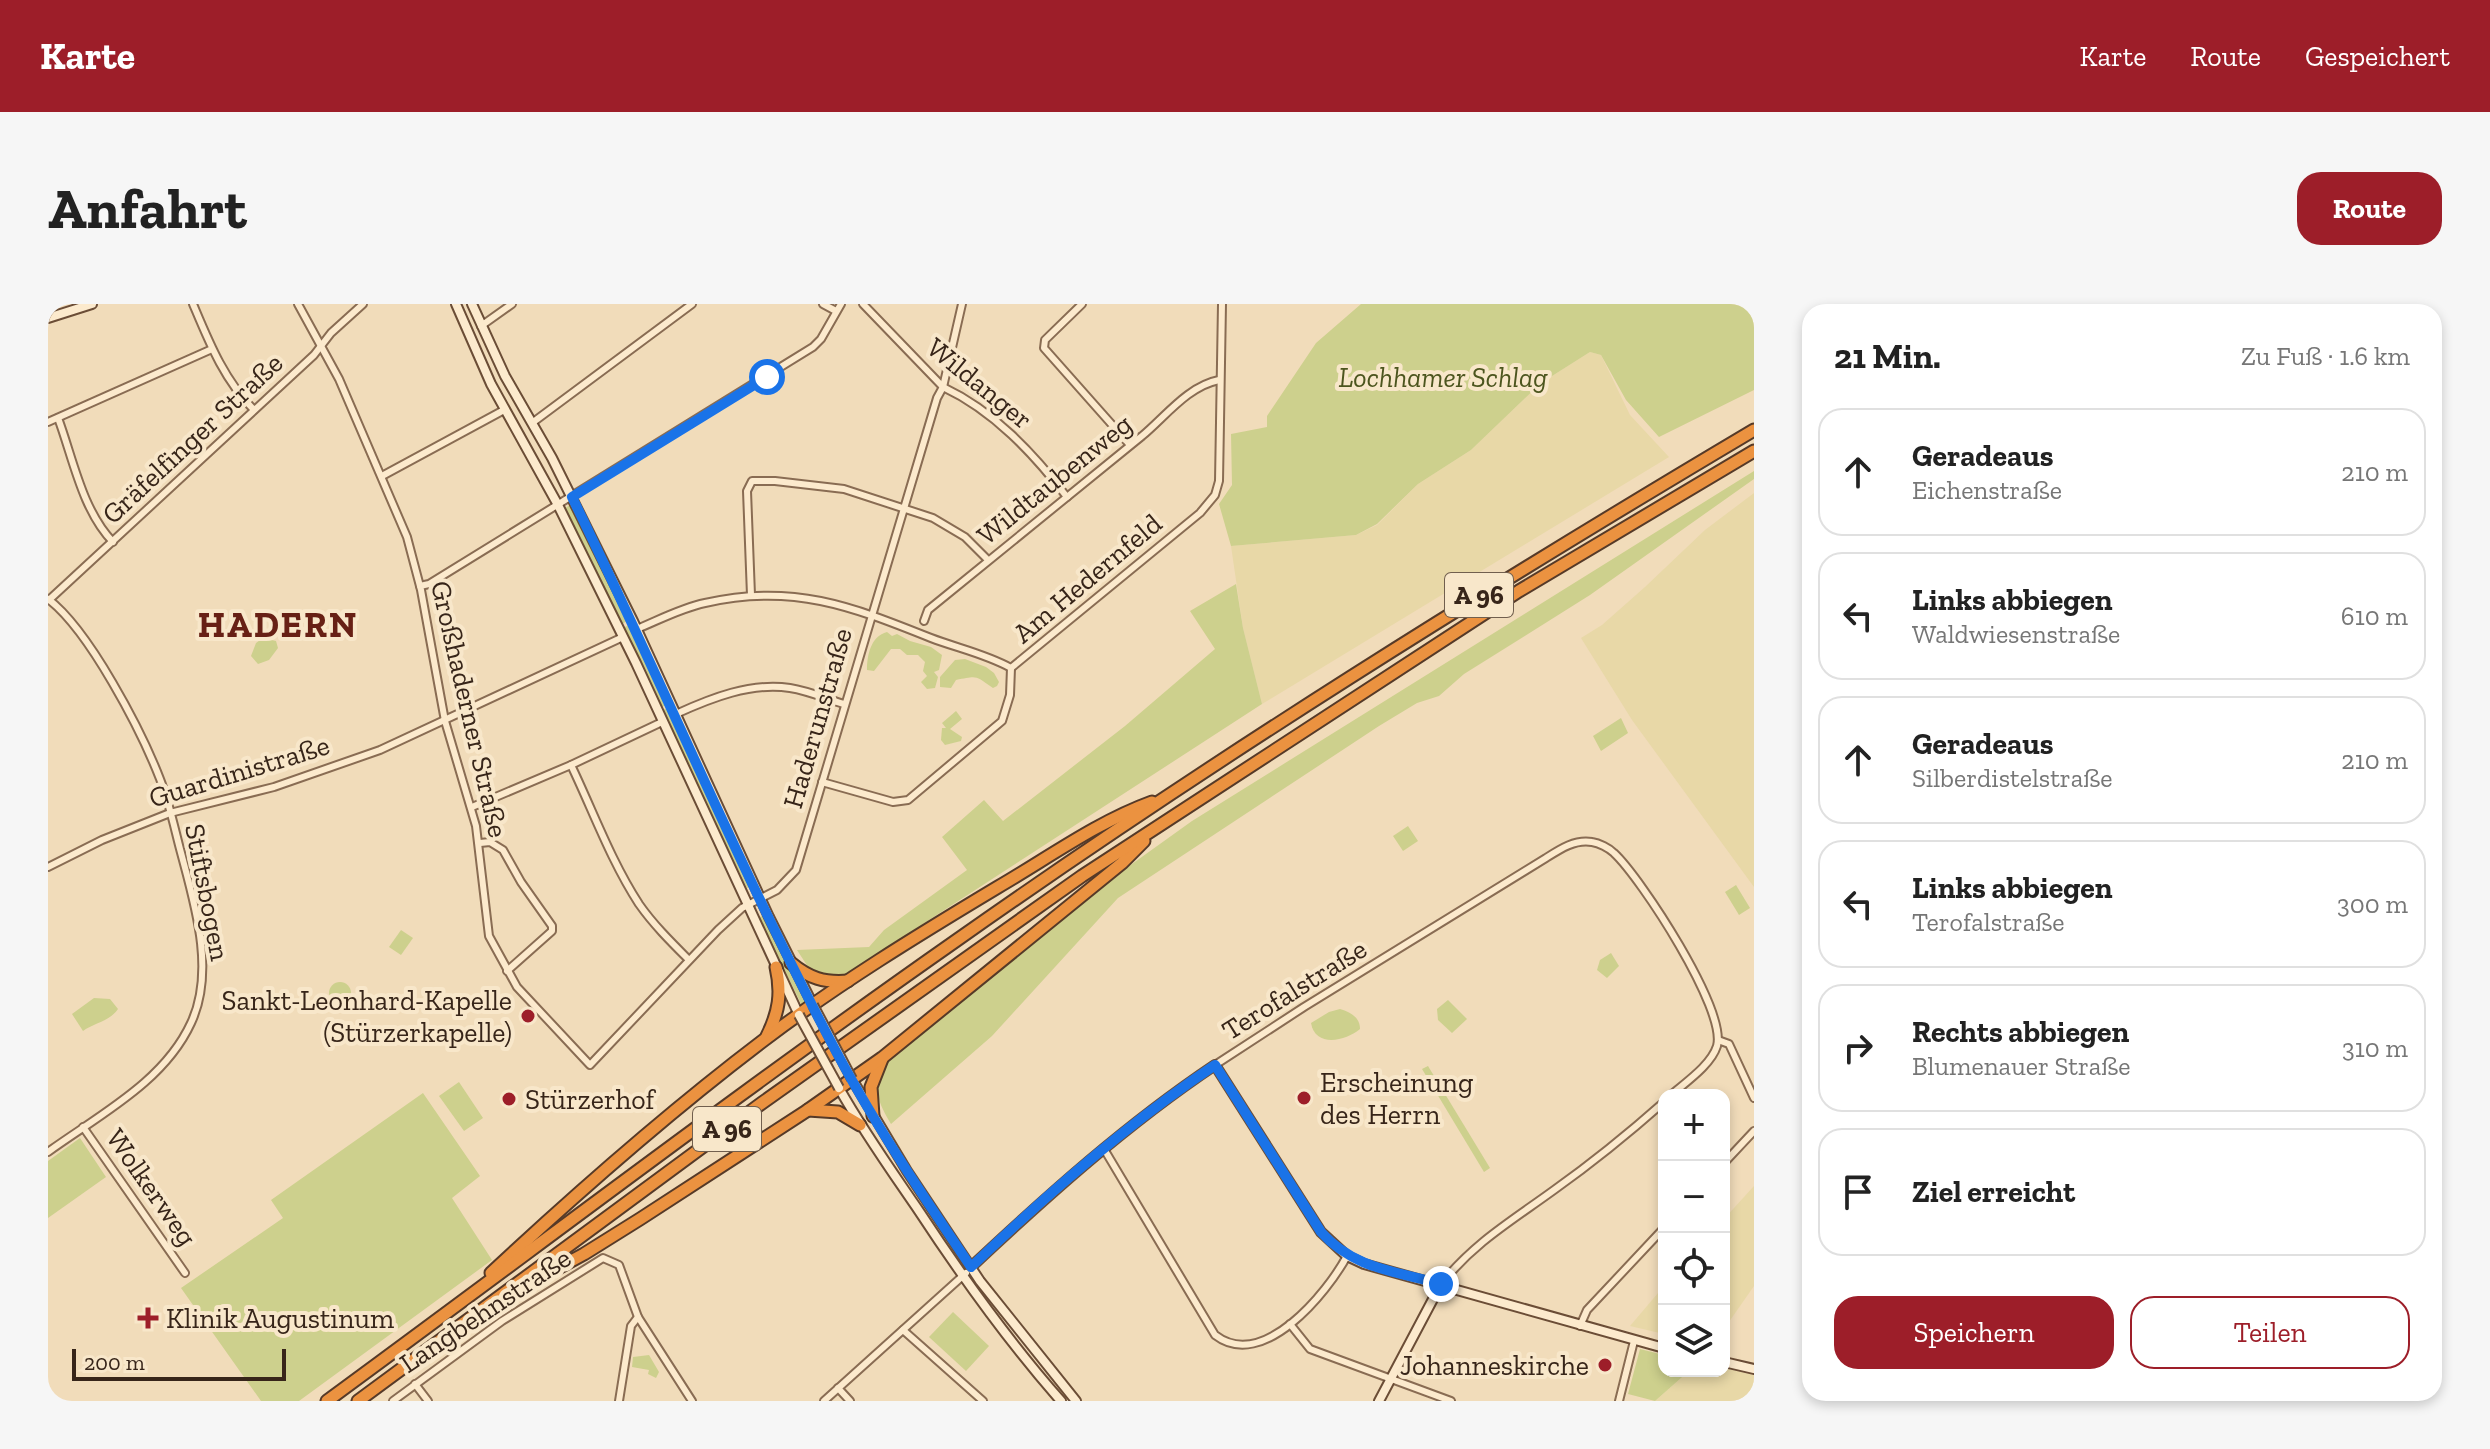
<!DOCTYPE html>
<html lang="de">
<meta charset="utf-8">
<style>
:root{--surface:#fff;--page:#f6f6f6;--text:#222;--muted:#767676;--line:#e0e0e0;--accent:#9d1e29}
body{margin:0;font-family:"Zilla Slab",serif;background:var(--page);color:var(--text)}
.controls{position:absolute;right:24px;bottom:24px;display:grid;overflow:hidden;border-radius:16px;box-shadow:0 4px 12px #0003}
.controls button{width:72px;height:72px;display:grid;place-items:center;padding:0;border:0;border-bottom:2px solid var(--line);background:var(--surface);color:var(--text);font:40px sans-serif}
.scale{position:absolute;left:24px;bottom:20px;width:214px;box-sizing:border-box;padding-left:8px;border:4px solid #372519;border-top:0;font-size:22px;line-height:28px;white-space:nowrap;color:#372519;-webkit-text-stroke:6px #f8e7ca;paint-order:stroke}
.stop{position:absolute;width:24px;height:24px;margin:-18px;border:6px solid #1a73e8;border-radius:50%;background:#fff}
.stop.end{background:#1a73e8;border-color:#fff;box-shadow:0 2px 8px #0008}
.list{margin:0;padding:0;list-style:none}
h2{display:flex;justify-content:space-between;align-items:center;height:104px;margin:0;padding:0 32px;font-size:34px}
h2 small{font-size:26px;font-weight:400;color:var(--muted)}
.list li{display:grid;grid-template-columns:52px 1fr auto;gap:24px;align-items:center;box-sizing:border-box;height:128px;margin:0 16px 16px;padding:0 16px;border:2px solid var(--line);border-radius:24px}
.list b{display:block;font-size:30px;white-space:nowrap}
.list p{margin:0;font-size:26px;white-space:nowrap;color:var(--muted)}
.list em{font-size:26px;font-style:normal;color:var(--muted)}
.actions{display:flex;gap:16px;padding:24px 32px}
.actions a{flex:1;padding:18px 0;border:2px solid var(--accent);border-radius:24px;text-align:center;font-size:28px;color:var(--accent)}
.actions .main{background:var(--accent);color:#fff}
.icon{flex:none;width:44px;height:44px;fill:none;stroke:currentColor;stroke-width:2;stroke-linecap:round;stroke-linejoin:round}
.map{position:relative;flex:none;width:1706px;height:1097px;overflow:hidden;border-radius:24px}
header{display:flex;align-items:center;gap:48px;box-sizing:border-box;height:112px;padding:0 40px;background:var(--accent);color:#fff}
header strong{font-size:38px}
nav{display:flex;gap:44px;margin-inline-start:auto;font-size:28px}
.intro{display:flex;align-items:center;justify-content:space-between;box-sizing:border-box;height:192px;padding:0 48px}
h1{margin:0;font-size:56px}
.button{padding:20px 36px;border-radius:24px;background:var(--accent);color:#fff;font-size:28px;font-weight:700}
main{display:flex;gap:48px;padding:0 48px}
aside{flex:1;background:var(--surface);border-radius:24px;box-shadow:0 4px 12px #0003}
.map>svg:first-child{display:block}
.farmland{fill:#e8d8a7}
.green{fill:#cdd08d}
.lines{fill:none;stroke-linecap:round;stroke-linejoin:round}
.street-casing{stroke:#896c53;stroke-width:10}
.secondary-casing{stroke:#6b4d36;stroke-width:12}
.highway-casing{stroke:#563a28;stroke-width:15}
.street{stroke:#fceacd;stroke-width:6}
.secondary{stroke:#fceacd;stroke-width:8}
.highway{stroke:#eb9240;stroke-width:11}
.secondary-bridge-casing{stroke:#6b4d36;stroke-width:12;stroke-linecap:butt}
.secondary-bridge{stroke:#fceacd;stroke-width:8}
.route{stroke:#1a73e8;stroke-width:10}
.poi-dot{fill:#9d1e29;stroke:#f8e7ca;stroke-width:3}
.labels{text-anchor:middle;stroke-width:8;stroke-linejoin:round;paint-order:stroke}
.shield{fill:#f8e7ca;stroke:#715f4e;stroke-width:2}
.shield-label{font-size:26px;font-weight:bold;fill:#372519}
.park-label{font-size:28px;font-style:italic;fill:#4c551e;stroke:#f8e7ca}
.street-label{font-size:28px;fill:#372519;stroke:#f8e7ca}
.poi-label{font-size:28px;fill:#372519;stroke:#f8e7ca;text-anchor:start}
.district-label{font-size:36px;font-weight:bold;letter-spacing:2px;fill:#672015;stroke:#f8e7ca}
</style>
<header>
<strong>Karte</strong>
<nav><a>Karte</a><a>Route</a><a>Gespeichert</a></nav>
</header>
<div class="intro"><h1>Anfahrt</h1><a class="button">Route</a></div>
<main>
<div class="map">
<svg width="1706" height="1097" viewBox="0 0 1706 1097">
<rect width="100%" height="100%" fill="#f1dcba"/>
<g class="farmland">
<path d="M1542 48 1553 51 1582 111 1621 153 1214 400 1195 324 1183 242 1308 231 1329 221 1370 180 1423 146 1493 79Z"/>
<path d="M1706 189V583L1584 416 1533 334 1554 321 1597 283 1657 226Z"/>
<path d="M1706 882V982L1676 1025V915Z"/>
<path d="M1616 982V1030L1582 1022Z"/>
<path d="M1676 1064 1706 1071V1097H1607L1641 1067H1676Z"/>
</g>
<g class="green">
<path d="M1313 0H1706V86L1611 133 1578 96 1553 51 1542 48 1493 79 1423 146 1370 180 1329 220 1308 231 1183 242 1171 200 1184 181 1183 130 1219 123V112L1268 39Z"/>
<path d="M1706 167V175L1542 291 1416 370 1391 392 1369 399 1331 422 1070 594 944 732 843 820C826 791 826 785 841 756L1077 565 1144 517Z"/>
<path d="M524 200 581 316 574 320 517 204Z"/>
<path d="M1188 280 1195 324 1214 400 790 675 762 666 749 646 821 643 836 626 919 566 894 533 936 496 955 517 1077 422 1167 345 1142 307Z"/>
<path d="M583 320 620 400 612 404 575 324Z"/>
<path d="M839 328 844 332 849 330 862 337 883 343 894 351 891 366 886 368 890 373 887 384 879 385 873 378 879 372 875 367 877 358 870 351H859L852 345H843L826 367 819 366C819 351 823 332 839 328Z"/>
<path d="M215 334 228 337 230 344 221 356 210 360 203 352 208 339Z"/>
<path d="M917 355 938 363 946 369 951 378 949 382 945 384C926 371 930 372 908 376L903 384 892 383V373L907 356Z"/>
<path d="M621 403 703 582 699 584 613 407Z"/>
<path d="M908 407 914 415 902 425 914 433 913 437 897 441 893 436 894 424H898L894 419Z"/>
<path d="M1573 414 1580 429 1553 447 1545 432Z"/>
<path d="M1360 522 1370 537 1355 547 1345 532Z"/>
<path d="M1688 581 1702 604 1691 611 1677 588Z"/>
<path d="M714 612 761 700 755 704 711 613Z"/>
<path d="M353 626 365 634 353 651 341 643Z"/>
<path d="M1563 649 1571 662 1559 674 1549 666 1552 656Z"/>
<circle cx="292" cy="689" r="11"/>
<path d="M46 694 62 695 70 705C62 717 46 719 35 727L24 710Z"/>
<path d="M1400 696 1419 715 1404 729 1390 716 1389 705Z"/>
<path d="M1292 705C1302 708 1312 713 1312 725 1298 737 1267 744 1263 719L1281 708Z"/>
<path d="M1380 762 1442 864 1436 868 1374 765Z"/>
<path d="M411 778 435 814 416 827 391 792Z"/>
<path d="M375 789 432 872 404 894 444 956 251 1097H213L133 984 235 914 223 896Z"/>
<path d="M32 834 58 873 0 914V857Z"/>
<path d="M905 1008 941 1042 918 1067 881 1033Z"/>
<path d="M1592 1045 1616 1051V1067H1641L1607 1097 1580 1090Z"/>
<path d="M601 1051 611 1068 608 1074 600 1070 601 1066 584 1063 585 1053Z"/>
</g>
<g class="lines">
<defs>
<g id="street">
<path d="M145 0C161 38 176 76 206 106"/>
<path d="M250 0 291 75 359 233 373 286 397 417 428 522 441 632 469 683 542 761 670 626 694 604 729 586 748 566 889 94 895 83 914 0"/>
<path d="M775 0 788 7"/>
<path d="M815 0 895 83C946 107 985 149 1019 193"/>
<path d="M1034 0 997 36 996 44 1082 141"/>
<path d="M433 22 464 0"/>
<path d="M10 114C25 154 34 206 65 238"/>
<path d="M0 118 164 45"/>
<path d="M484 119 644 0"/>
<path d="M334 172 456 106"/>
<path d="M372 282 381 280 765 43 773 35 793 0"/>
<path d="M703 291 699 187 704 177H727L796 185 885 214 917 233 940 256"/>
<path d="M0 295C41 326 93 426 112 475 121 498 126 522 132 545 146 598 168 666 143 719 116 778 51 811 0 848"/>
<path d="M1 296 266 51 283 29 315 0"/>
<path d="M876 317 880 306C952 248 1023 190 1094 132 1117 113 1140 82 1171 76"/>
<path d="M589 325C611 316 633 304 657 299 744 279 803 302 883 334 909 344 938 350 963 364"/>
<path d="M963 364 1152 209 1167 191 1171 177 1174 0"/>
<path d="M628 410C663 394 703 378 742 384 761 387 779 395 796 400"/>
<path d="M523 461C545 507 563 557 591 600 605 620 622 637 640 655"/>
<path d="M774 478 845 498 860 496 954 417 962 391 963 364"/>
<path d="M424 503 523 461 614 418"/>
<path d="M432 539 442 538 455 546 473 578 504 622V627L459 667"/>
<path d="M0 563 54 536 122 509 226 483 332 446 575 333"/>
<path d="M1670 736 1681 740 1706 794"/>
<path d="M1167 761 1256 703 1498 554C1512 545 1527 535 1544 538 1551 539 1561 544 1566 549 1593 574 1679 706 1669 742 1663 761 1638 778 1623 791"/>
<path d="M35 823 137 969"/>
<path d="M1056 845 1167 1031C1215 1068 1279 989 1299 952"/>
<path d="M1676 859 1706 827"/>
<path d="M1393 980C1427 938 1462 918 1506 886 1544 859 1581 829 1616 798"/>
<path d="M1242 1020 1262 1045 1403 1097"/>
<path d="M1532 1022 1539 1006 1616 924"/>
<path d="M855 1026 935 1097"/>
<path d="M367 1080 380 1097"/>
<path d="M790 1084 802 1097"/>
<path d="M345 1097 454 1017 555 954 571 961 590 1013 644 1097"/>
<path d="M571 1097 583 1022 590 1013"/>
<path d="M776 1097 918 969"/>
<path d="M1571 1097 1586 1037"/>
</g>
<g id="secondary">
<path d="M408 0 443 80 510 201 588 359 751 711"/>
<path d="M424 0 457 72 504 154 585 317 721 613 765 701"/>
<path d="M0 14 44 0"/>
<path d="M804 775 859 867 932 977 1028 1097"/>
<path d="M791 784C815 827 843 866 871 907 915 974 960 1037 1013 1097"/>
<path d="M923 963C1000 891 1079 820 1167 761L1273 928 1299 952 1316 960 1616 1044"/>
<path d="M1676 1058 1706 1065"/>
<path d="M1331 1097 1393 980"/>
</g>
<g id="highway">
<path d="M743 659C761 674 776 679 800 677"/>
<path d="M719 732C731 708 734 689 728 663"/>
<path d="M760 806 790 808 812 821"/>
<path d="M825 812 823 783 834 755"/>
<path d="M443 969C530 888 621 808 716 736 790 680 870 631 950 583 1000 554 1049 518 1104 498"/>
<path d="M475 983 536 950 592 915 760 806 834 754 1074 559 1096 537"/>
<path d="M279 1097C489 943 696 785 909 636 1167 454 1435 287 1706 126"/>
<path d="M310 1097 714 799 1034 572 1471 287 1706 147"/>
</g>
</defs>
<use href="#street" class="street-casing"/>
<use href="#secondary" class="secondary-casing"/>
<use href="#highway" class="highway-casing"/>
<use href="#street" class="street"/>
<use href="#secondary" class="secondary"/>
<use href="#highway" class="highway"/>
<defs>
<g id="secondary-bridge">
<path d="M765 701 804 775"/>
<path d="M751 711 791 784"/>
</g>
</defs>
<use href="#secondary-bridge" class="secondary-bridge-casing"/>
<use href="#secondary-bridge" class="secondary-bridge"/>
</g>
<g class="lines">
<path class="route" d="M719 73 524 193C612 373 689 559 782 736 823 815 873 889 923 963 999 890 1079 820 1167 761L1273 928C1306 965 1347 967 1393 980"/>
</g>
<g class="poi-dot">
<circle cx="480" cy="712" r="8"/>
<circle cx="1256" cy="794" r="8"/>
<circle cx="461" cy="795" r="8"/>
<path d="M96 1002h8v8h8v8h-8v8h-8v-8h-8v-8h8z"/>
<circle cx="1557" cy="1061" r="8"/>
</g>
<g class="labels">
<g class="shield">
<rect x="1397" y="269" width="68" height="44" rx="6"/>
<rect x="645" y="803" width="68" height="44" rx="6"/>
</g>
<g class="shield-label">
<text x="1431" y="300">A 96</text>
<text x="679" y="834">A 96</text>
</g>
<g class="park-label">
<text x="1395" y="83">Lochhamer Schlag</text>
</g>
<g class="street-label">
<text transform="translate(932 79) rotate(39)" y="10">Wildanger</text>
<text transform="translate(144 134) rotate(-43)" y="10">Gräfelfinger Straße</text>
<text transform="translate(1006 175) rotate(-39)" y="10">Wildtaubenweg</text>
<text transform="translate(1039 274) rotate(-40)" y="10">Am Hedernfeld</text>
<text transform="translate(422 405) rotate(77)" y="10">Großhaderner Straße</text>
<text transform="translate(769 414) rotate(-74)" y="10">Haderunstraße</text>
<text transform="translate(191 467) rotate(-17)" y="10">Guardinistraße</text>
<text transform="translate(160 588) rotate(79)" y="10">Stiftsbogen</text>
<text transform="translate(1246 685) rotate(-32)" y="10">Terofalstraße</text>
<text transform="translate(104 883) rotate(55)" y="10">Wolkerweg</text>
<text transform="translate(437 1006) rotate(-34)" y="10">Langbehnstraße</text>
</g>
<g class="poi-label">
<text x="464" y="706" text-anchor="end">Sankt-Leonhard-Kapelle<tspan x="464" dy="32">(Stürzerkapelle)</tspan></text>
<text x="1272" y="788">Erscheinung<tspan x="1272" dy="32">des Herrn</tspan></text>
<text x="477" y="805">Stürzerhof</text>
<text x="118" y="1024">Klinik Augustinum</text>
<text x="1541" y="1071" text-anchor="end">Johanneskirche</text>
</g>
<g class="district-label">
<text x="230" y="333">HADERN</text>
</g>
</g>
</svg>
<div class="controls">
<button>+</button>
<button>−</button>
<button><svg class="icon" aria-label="locate" viewBox="0 0 24 24"><circle cx="12" cy="12" r="6"/><path d="M12 2v4M12 18v4M2 12h4M18 12h4"/></svg></button>
<button><svg class="icon" aria-label="layers" viewBox="0 0 24 24"><path d="M12 4l9 5-9 5-9-5zM3 14l9 5 9-5"/></svg></button>
</div>
<div class="scale">200 m</div>
<div class="stop" style="left:719px;top:73px"></div>
<div class="stop end" style="left:1393px;top:980px"></div>
</div>
<aside>
<h2>21 Min.<small>Zu Fuß · 1.6 km</small></h2>
<ul class="list">
<li><svg class="icon" aria-label="ahead" viewBox="0 0 24 24"><path d="M12 20V5M6 11l6-6 6 6"/></svg><div><b>Geradeaus</b><p>Eichenstraße</p></div><em>210 m</em></li>
<li><svg class="icon" aria-label="left" viewBox="0 0 24 24"><path d="M17 20v-9H6M10 6l-5 5 5 5"/></svg><div><b>Links abbiegen</b><p>Waldwiesenstraße</p></div><em>610 m</em></li>
<li><svg class="icon" aria-label="ahead" viewBox="0 0 24 24"><path d="M12 20V5M6 11l6-6 6 6"/></svg><div><b>Geradeaus</b><p>Silberdistelstraße</p></div><em>210 m</em></li>
<li><svg class="icon" aria-label="left" viewBox="0 0 24 24"><path d="M17 20v-9H6M10 6l-5 5 5 5"/></svg><div><b>Links abbiegen</b><p>Terofalstraße</p></div><em>300 m</em></li>
<li><svg class="icon" aria-label="right" viewBox="0 0 24 24"><path d="M7 20v-9h11M14 6l5 5-5 5"/></svg><div><b>Rechts abbiegen</b><p>Blumenauer Straße</p></div><em>310 m</em></li>
<li><svg class="icon" aria-label="arrive" viewBox="0 0 24 24"><path d="M6 21V4h12l-3 4 3 4H6"/></svg><div><b>Ziel erreicht</b></div></li>
</ul>
<div class="actions"><a class="main">Speichern</a><a>Teilen</a></div>
</aside>
</main>
